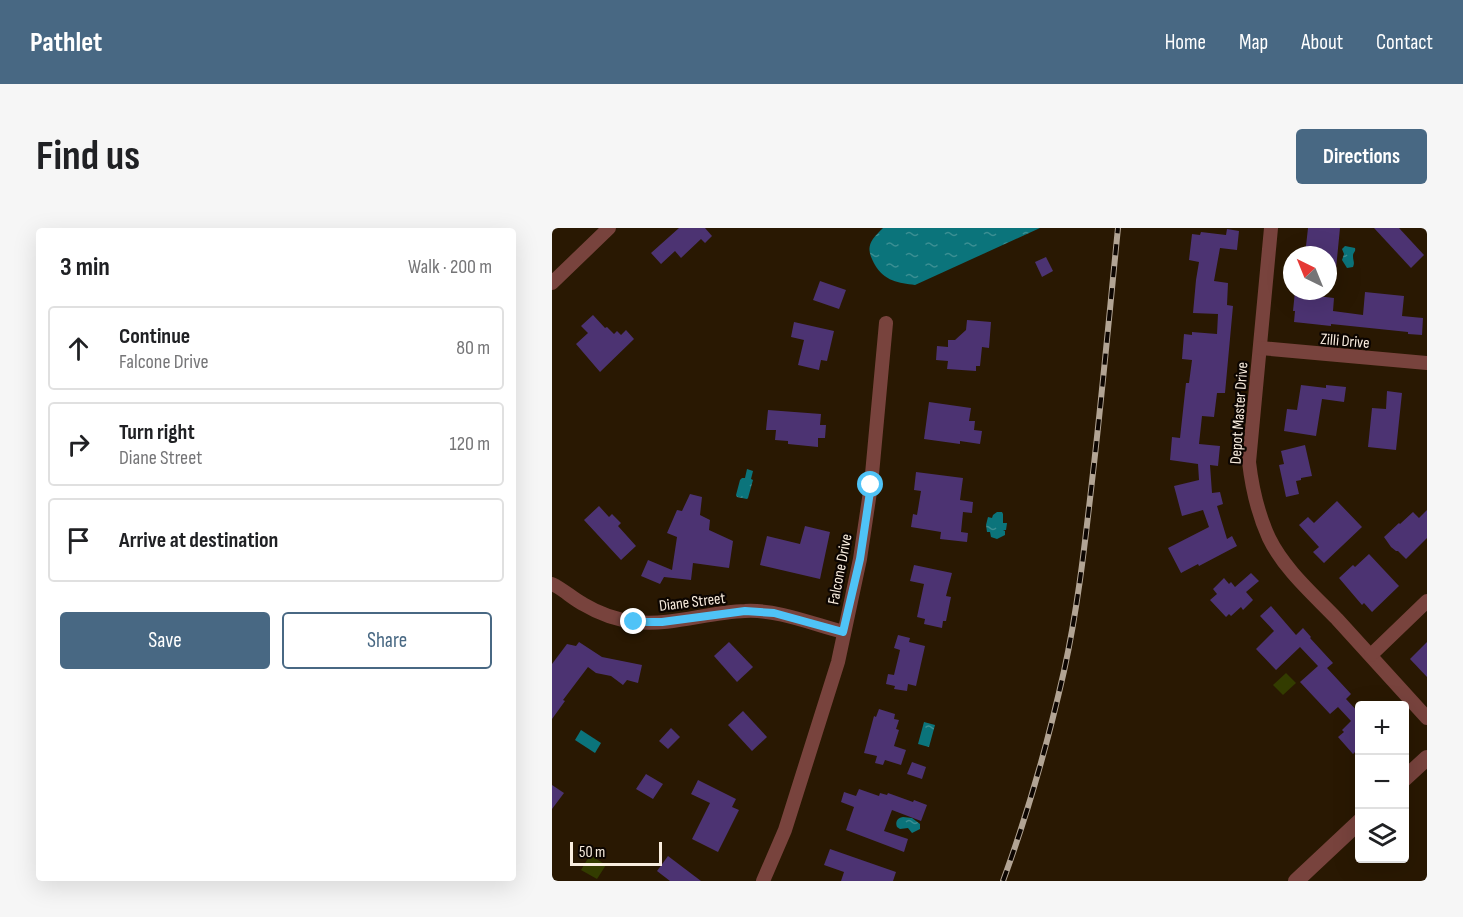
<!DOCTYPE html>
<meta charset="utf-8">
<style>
:root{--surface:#fff;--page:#f6f6f6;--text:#202124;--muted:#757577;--line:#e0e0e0;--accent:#486883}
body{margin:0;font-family:"Sofia Sans Condensed",sans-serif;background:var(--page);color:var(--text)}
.controls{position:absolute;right:18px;bottom:18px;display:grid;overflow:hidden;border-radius:6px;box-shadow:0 6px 24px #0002}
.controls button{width:54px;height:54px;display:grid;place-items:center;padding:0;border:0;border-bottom:2px solid var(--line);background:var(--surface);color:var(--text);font:30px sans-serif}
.compass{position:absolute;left:731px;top:18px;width:54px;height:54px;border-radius:50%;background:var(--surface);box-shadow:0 6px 24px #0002;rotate:317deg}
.scale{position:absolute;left:18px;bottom:15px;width:92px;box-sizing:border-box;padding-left:6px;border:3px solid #f9eddf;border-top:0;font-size:16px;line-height:21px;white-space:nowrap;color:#f9eddf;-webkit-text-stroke:4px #0c0501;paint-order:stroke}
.stop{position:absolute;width:18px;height:18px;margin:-14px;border:4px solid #4fc3f7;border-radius:50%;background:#fff}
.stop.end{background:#4fc3f7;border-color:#fff;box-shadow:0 2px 6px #0008}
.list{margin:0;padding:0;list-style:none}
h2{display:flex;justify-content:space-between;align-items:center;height:78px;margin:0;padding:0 24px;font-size:26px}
h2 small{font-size:20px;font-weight:400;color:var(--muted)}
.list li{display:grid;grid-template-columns:39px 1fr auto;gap:18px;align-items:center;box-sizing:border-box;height:84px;margin:0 12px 12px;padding:0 12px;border:2px solid var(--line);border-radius:6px}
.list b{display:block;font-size:22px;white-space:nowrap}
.list p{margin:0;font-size:20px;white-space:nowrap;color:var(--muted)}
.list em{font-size:20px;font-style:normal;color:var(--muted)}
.actions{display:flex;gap:12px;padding:18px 24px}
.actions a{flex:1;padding:14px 0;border:2px solid var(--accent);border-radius:6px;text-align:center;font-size:21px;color:var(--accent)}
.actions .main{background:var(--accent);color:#fff}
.icon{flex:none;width:33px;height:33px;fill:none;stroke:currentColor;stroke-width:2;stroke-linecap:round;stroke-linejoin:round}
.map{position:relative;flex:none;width:875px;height:653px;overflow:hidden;border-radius:6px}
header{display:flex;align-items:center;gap:36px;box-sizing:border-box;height:84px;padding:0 30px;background:var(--accent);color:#fff}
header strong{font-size:28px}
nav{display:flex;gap:33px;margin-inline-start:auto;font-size:21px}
.intro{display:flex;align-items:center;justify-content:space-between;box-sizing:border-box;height:144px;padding:0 36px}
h1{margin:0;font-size:42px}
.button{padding:15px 27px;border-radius:6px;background:var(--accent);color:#fff;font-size:21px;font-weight:700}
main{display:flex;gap:36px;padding:0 36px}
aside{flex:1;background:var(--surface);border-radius:6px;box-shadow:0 6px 24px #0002}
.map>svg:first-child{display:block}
.green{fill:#333c00}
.water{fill:url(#water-ripples)}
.building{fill:#4c3372}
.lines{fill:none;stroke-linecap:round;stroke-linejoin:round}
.minor{stroke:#78433d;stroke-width:14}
.tertiary{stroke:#78433d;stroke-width:16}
.rail-casing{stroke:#b2a494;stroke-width:6}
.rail{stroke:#0c0501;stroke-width:4;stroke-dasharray:11;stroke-linecap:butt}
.route{stroke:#4fc3f7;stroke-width:8}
.labels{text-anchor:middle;stroke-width:4.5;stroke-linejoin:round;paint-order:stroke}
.street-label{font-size:16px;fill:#f9eddf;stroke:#0c0501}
</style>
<header>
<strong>Pathlet</strong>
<nav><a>Home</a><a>Map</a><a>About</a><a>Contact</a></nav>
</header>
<div class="intro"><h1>Find us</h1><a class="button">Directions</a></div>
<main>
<aside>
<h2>3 min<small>Walk · 200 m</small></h2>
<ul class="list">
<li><svg class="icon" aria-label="ahead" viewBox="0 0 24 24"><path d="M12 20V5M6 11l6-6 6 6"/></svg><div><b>Continue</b><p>Falcone Drive</p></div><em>80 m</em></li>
<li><svg class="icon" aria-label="right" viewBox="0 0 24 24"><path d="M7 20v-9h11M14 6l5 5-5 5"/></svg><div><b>Turn right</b><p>Diane Street</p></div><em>120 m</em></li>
<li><svg class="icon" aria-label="arrive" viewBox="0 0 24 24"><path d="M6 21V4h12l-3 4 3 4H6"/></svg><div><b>Arrive at destination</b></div></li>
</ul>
<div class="actions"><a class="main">Save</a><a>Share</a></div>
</aside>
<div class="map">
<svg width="875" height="653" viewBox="0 0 875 653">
<defs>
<pattern id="water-ripples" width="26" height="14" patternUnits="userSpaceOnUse" patternTransform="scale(1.5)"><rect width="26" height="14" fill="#0b747b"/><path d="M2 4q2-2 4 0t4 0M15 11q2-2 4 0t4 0" fill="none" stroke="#3b8f93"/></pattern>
</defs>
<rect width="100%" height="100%" fill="#291802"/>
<g class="green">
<path d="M734 445 744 455 731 467 721 457Z"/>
<path d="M38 627 54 637 45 651 29 642Z"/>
</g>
<g class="water">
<path d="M331 0H488L363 57C347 55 332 53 323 37 313 19 317 14 331 0Z"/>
<path d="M793 18 803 20C804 24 801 24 801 28 801 33 803 34 801 39L795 40 790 32 792 26 790 21Z"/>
<path d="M195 241 201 243 199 251 201 252 196 270 195 271 185 269 184 267 188 252 190 250H193Z"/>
<path d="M445 284H450L451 286V295H455L454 302H451L453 303V307L445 311 439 309 438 304H435L434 297 436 289 440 290 441 287Z"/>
<path d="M372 494 383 497 377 519 366 516Z"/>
<path d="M29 502 49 515 43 525 23 512Z"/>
<path d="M351 589 360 590 368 596V601L360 605 356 600 348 601 345 599C343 594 345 590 351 589Z"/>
</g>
<g class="building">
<path d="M127 0H153L160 8 153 15 149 11 129 30 123 23 109 36 99 25Z"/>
<path d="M756 0H788L783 51H776V27H753Z"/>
<path d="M822 0H847L872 27 859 40Z"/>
<path d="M675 1 687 3 685 22 668 20 662 53 676 55 675 77 681 78 673 165H665L662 189 650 188 647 216 668 218 666 238 658 237 660 265 668 264 671 276 665 278 675 311 680 308 685 318 647 338 646 336 629 345 616 320 657 299 651 282 630 288 622 258 647 252 646 236 618 232 620 209 628 210 634 155H637L640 132 630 131 632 106 640 107V104L665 106 666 86 641 85 644 52 647 34 637 32 640 6 648 7 649 4 674 7Z"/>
<path d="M494 29 501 43 490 49 483 34Z"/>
<path d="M268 53 294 62 287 81 261 72Z"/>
<path d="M743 63H758L757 65 765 66V68L782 70 781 83 811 87 813 64 852 68 850 88 871 90 870 107 856 106V104L779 96V98L742 94 743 83H741Z"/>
<path d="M41 87 53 100 55 99 62 106 65 103 69 107 74 102 82 111 48 144 24 116 36 105 29 98Z"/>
<path d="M415 92 439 94 437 120 430 119 428 138H424V143L395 141 396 133 384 132 385 118 396 119V112H403L414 102Z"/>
<path d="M242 94 282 103 275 133 269 132 267 142 246 137 252 112 239 109Z"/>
<path d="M749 157 774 160V157L794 159 792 174 770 171 764 208 732 203 735 181 745 182Z"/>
<path d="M835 163 850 165 844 222 816 219 820 180 834 181Z"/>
<path d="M377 174 419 180 417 193H423L422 202 430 203 428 216 408 213V216L372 211Z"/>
<path d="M216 182 269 186 268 197H274L273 210H266V219L236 216V213L223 212 224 202H214Z"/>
<path d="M753 217 760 248 749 250V252L744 253 747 266 734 269 727 237 732 236 729 223Z"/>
<path d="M364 244 411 250 408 272 421 274 420 285 411 284 409 304 416 305 415 314 388 311 389 304 359 299 361 286 365 287 369 263 362 262Z"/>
<path d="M138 266 150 269 148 287 158 292 157 302 181 313 177 340 141 335 139 352 112 349 108 356 89 348 96 332 120 342 125 309 115 305 125 282 130 283Z"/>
<path d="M785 273 810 299 772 335 761 324 767 319 747 297 756 289 762 295Z"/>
<path d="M47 278 57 289 60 286 69 295 66 298 84 318 69 332 32 292Z"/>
<path d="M875 282V310L854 331 846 323H844L839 319 832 309 847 295 848 296 861 284 867 290Z"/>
<path d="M253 298 278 304 268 351 208 337 215 308 248 316Z"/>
<path d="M817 326 847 358 820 384 812 375 810 377 787 350 801 337 803 339Z"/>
<path d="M362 337 400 345 394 368 399 369 394 393H391L390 400 372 396 373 391 365 389 372 356 358 353Z"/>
<path d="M699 345 707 353 694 364 701 372 691 382 689 379 679 388 677 386 674 389 658 372 665 366 661 361 672 350 677 356 679 354 683 359Z"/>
<path d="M719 378 744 407 751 400 759 409 758 410 781 435 775 440 799 466 794 471 807 485V520L801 526 786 509 792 504 790 502 799 493 786 479 778 486 748 454 766 438 748 419 724 442 704 421 722 403 708 388Z"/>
<path d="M346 407 358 410 357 414 373 418 364 458 356 456 355 463 342 461 343 458 334 456 336 446 342 447 348 422 342 420Z"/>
<path d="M27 414 50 429 90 437 86 455 75 452 71 457 59 448 44 445 36 439 11 472 13 473 0 491V436L15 416 24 418Z"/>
<path d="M177 414 201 439 185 454 162 428Z"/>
<path d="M875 414V449L858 431Z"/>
<path d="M327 481 343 486 342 491 347 492 344 501 347 502 342 518 354 522 349 537 333 532 331 537 323 535 325 528 312 525 322 488 324 489Z"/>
<path d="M191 483 215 509 200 523 176 497Z"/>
<path d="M119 500 128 509 116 521 107 513Z"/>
<path d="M360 534 374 539 370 551 355 546Z"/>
<path d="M94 546 111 556 101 571 84 561Z"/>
<path d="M146 552 184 571 180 579 187 582 166 624 140 611 158 575 139 566Z"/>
<path d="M0 557 12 565 0 581Z"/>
<path d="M307 561 327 568 328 565 335 567 336 565 361 574 362 572 375 577 369 593 340 582 332 603 356 611 352 624 294 602 302 579 289 574 292 564 304 568Z"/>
<path d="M278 621 344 644 341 653H289L292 644 272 637Z"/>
<path d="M116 628 149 653H118L105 643Z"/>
</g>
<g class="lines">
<g class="minor">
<path d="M719 0 697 234C700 260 706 286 717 310 732 341 761 366 785 391 815 424 845 457 875 490"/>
<path d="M0 55 57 0"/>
<path d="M708 120 875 135"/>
<path d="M0 356C11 361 20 370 31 376 46 385 65 392 83 394 120 398 156 384 193 383 224 381 261 396 291 404"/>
<path d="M819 427 875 373"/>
<path d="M211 653 233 602 286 434 308 331 319 257 334 95"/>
</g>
<g class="tertiary">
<path d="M852 551 875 530"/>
<path d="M744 653 808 593"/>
</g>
<defs>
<path id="rail" d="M451 653C476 585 496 514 512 443 527 375 534 305 542 236 551 157 558 79 566 0"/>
</defs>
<use href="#rail" class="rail-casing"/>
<use href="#rail" class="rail"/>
</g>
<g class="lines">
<path class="route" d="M82 394H110L193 383 222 385 291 404 308 331 319 257"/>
</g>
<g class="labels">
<g class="street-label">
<text transform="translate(793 112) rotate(5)" y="6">Zilli Drive</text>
<text transform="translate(686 185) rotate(-86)" y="6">Depot Master Drive</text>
<text transform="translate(287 341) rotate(-79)" y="6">Falcone Drive</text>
<text transform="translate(140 373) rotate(-7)" y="6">Diane Street</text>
</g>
</g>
</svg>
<div class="controls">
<button>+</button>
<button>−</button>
<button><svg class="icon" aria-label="layers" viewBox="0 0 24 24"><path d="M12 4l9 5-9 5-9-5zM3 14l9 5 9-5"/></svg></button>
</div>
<svg class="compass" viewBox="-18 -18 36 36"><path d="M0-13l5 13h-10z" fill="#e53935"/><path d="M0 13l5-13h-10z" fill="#757577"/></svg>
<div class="scale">50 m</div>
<div class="stop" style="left:319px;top:257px"></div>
<div class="stop end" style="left:82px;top:394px"></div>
</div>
</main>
